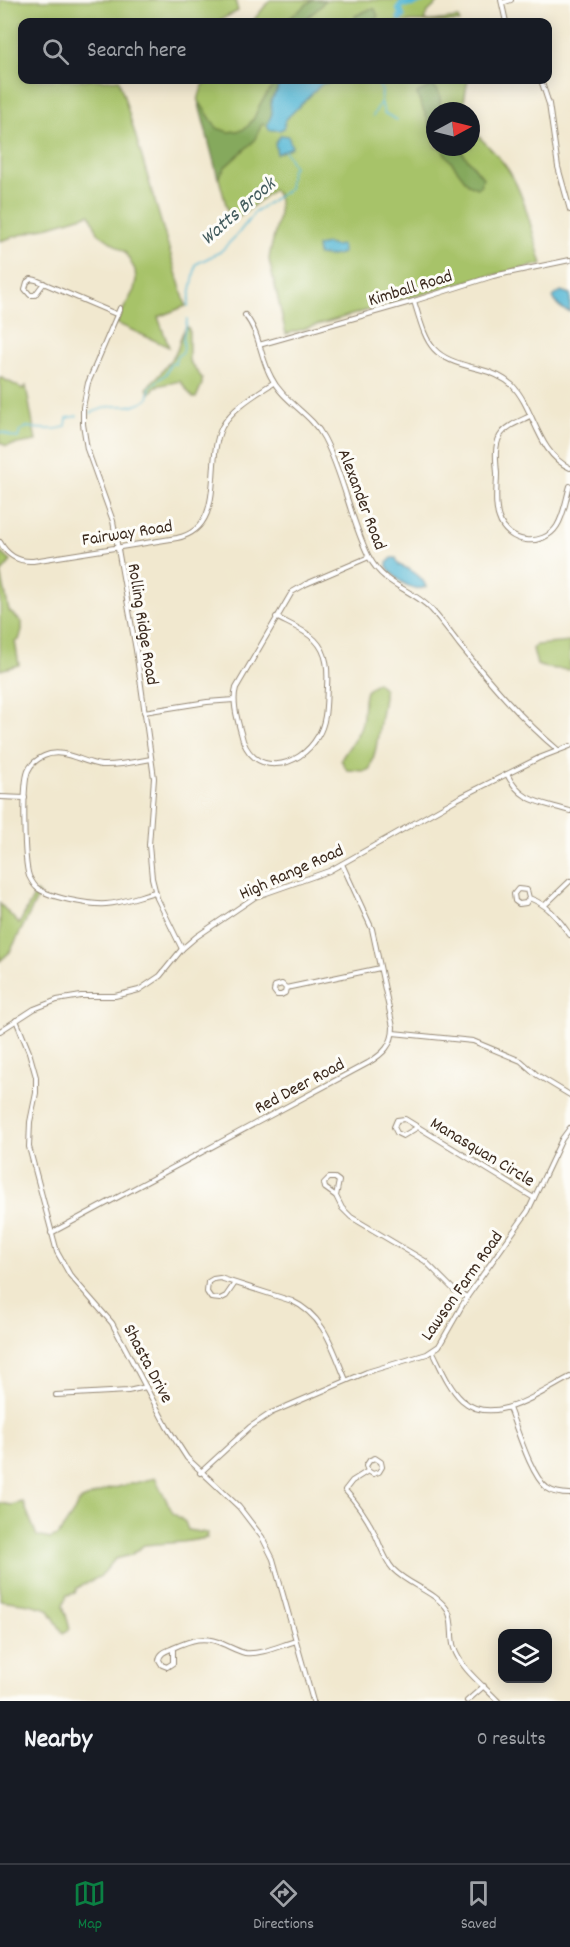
<!DOCTYPE html>
<style>
:root{--surface:#171b24;--page:#20242c;--text:#f1f3f6;--muted:#9ea1a6;--line:#363941;--accent:#0b8043}
body{margin:0;font-family:Dekko,sans-serif;background:var(--page);color:var(--text)}
.controls{position:absolute;right:18px;bottom:18px;display:grid;overflow:hidden;border-radius:12px;box-shadow:0 3px 15px #0003}
.controls button{width:54px;height:54px;display:grid;place-items:center;padding:0;border:0;border-bottom:2px solid var(--line);background:var(--surface);color:var(--text);font:30px sans-serif}
.compass{position:absolute;left:426px;top:102px;width:54px;height:54px;border-radius:50%;background:var(--surface);box-shadow:0 3px 15px #0003;rotate:83deg}
.list{margin:0;padding:0;list-style:none}
h2{display:flex;justify-content:space-between;align-items:center;height:78px;margin:0;padding:0 24px;font-size:26px}
h2 small{font-size:20px;font-weight:400;color:var(--muted)}
.icon{flex:none;width:33px;height:33px;fill:none;stroke:currentColor;stroke-width:2;stroke-linecap:round;stroke-linejoin:round}
.map{position:relative;flex:none;width:570px;height:1701px;overflow:hidden}
.search{position:absolute;background:var(--surface);box-shadow:0 3px 15px #0003;left:18px;right:18px;top:18px;height:66px;display:flex;align-items:center;gap:15px;box-sizing:border-box;padding:0 21px;border-radius:12px;color:var(--muted);font-size:22px}
.sheet{height:162px;background:var(--surface)}
nav{display:flex;justify-content:space-around;align-items:center;box-sizing:border-box;height:84px;border-top:2px solid var(--line);background:var(--surface);font-size:16px;color:var(--muted)}
nav a{display:grid;justify-items:center;gap:3px}
nav .on{color:var(--accent)}
.map>svg:first-child{display:block}
.green{fill:#a7c369;stroke:#717644;stroke-width:1.5}
.forest{fill:#85a95d;stroke:#606a3e;stroke-width:1.5}
.water{fill:#56b8d5;stroke:#48717a;stroke-width:1.5}
.lines{fill:none;stroke-linecap:round;stroke-linejoin:round}
.stream{stroke:#56b8d5;stroke-width:1.5}
.river{stroke:#56b8d5;stroke-width:7}
.minor-casing{stroke:#968976;stroke-width:6}
.minor{stroke:#fff;stroke-width:4}
.labels{text-anchor:middle;stroke-width:6;stroke-linejoin:round;paint-order:stroke}
.street-label{font-size:18px;fill:#3b2a1e;stroke:#fdfcf7}
.water-label{font-size:20px;font-style:italic;fill:#445c5e;stroke:#fdfcf7}
</style>
<div class="map">
<svg width="570" height="1701" viewBox="0 0 570 1701">
<rect width="100%" height="100%" fill="#fdfcf7"/>
<filter id="ink" filterUnits="userSpaceOnUse"><feTurbulence type="fractalNoise" baseFrequency=".0167" numOctaves="2"/><feDisplacementMap in="SourceGraphic" scale="12" xChannelSelector="R" yChannelSelector="G"/><feConvolveMatrix kernelMatrix="1 2 1 2 8 2 1 2 1" color-interpolation-filters="sRGB"/></filter>
<filter id="wash" filterUnits="userSpaceOnUse"><feTurbulence type="fractalNoise" baseFrequency=".008" numOctaves="4" result="noise"/><feDisplacementMap in="SourceGraphic" scale="24" xChannelSelector="R" yChannelSelector="G"/><feGaussianBlur stdDeviation="1.35" result="paint"/><feColorMatrix in="noise" values="0 0 0 0 0 0 0 0 0 0 0 0 0 0 0 0 0 1.4 0 .05"/><feComposite in="paint" operator="in"/></filter>
<g filter="url(#wash)">
<rect width="100%" height="100%" fill="#f1e8cf"/>
<g class="green">
<path d="M0 0H235L238 11 216 22H22V80H119L186 306 158 317 169 347 116 323 134 290 136 280 135 270 125 252 98 233 90 214 0 241Z"/>
<path d="M270 0H441L427 13 424 22 458 18 460 22H252Z"/>
<path d="M208 80H468L462 111H435V147H471V129C484 142 499 155 509 171 526 198 532 233 542 264L468 281 286 334 269 260C270 242 289 201 273 190L239 217 232 218 229 216 198 100 202 87Z"/>
<path d="M187 327 189 329V361L202 378V384L196 398H193L180 381 157 386 150 393 147 389C150 381 156 380 160 374 165 368 170 360 175 354 181 345 179 333 187 327Z"/>
<path d="M0 377 23 389 26 386 36 441 6 446 0 442Z"/>
<path d="M0 552 11 561 1 573 9 611 22 622V631L19 640 15 641 19 665 0 670Z"/>
<path d="M570 642V670C558 668 548 670 537 665L533 649 536 645Z"/>
<path d="M377 682 384 689V697L376 748 370 769 365 771 347 770 341 760C347 748 357 739 361 726 365 714 362 703 366 691Z"/>
<path d="M36 892 39 895 10 952 0 961V904L19 924Z"/>
<path d="M155 1478 173 1513 185 1522 188 1530 208 1533 207 1538 183 1542 144 1545 131 1555 115 1559 101 1576 77 1588 75 1593 67 1595 63 1605 70 1629 63 1633 48 1609 30 1604 0 1600V1503L11 1505 23 1502 37 1536 50 1539 58 1536 74 1512 78 1503 82 1500 105 1490Z"/>
</g>
<g class="forest">
<path d="M312 0H325L320 7 302 22H285Z"/>
<path d="M370 9H375L378 16 373 22H357L355 16Z"/>
<path d="M277 80H279L277 91 271 100 272 114 267 126 262 124 254 141 225 167 218 178 198 100 217 128 228 132 242 130 248 126 254 118 260 104Z"/>
<path d="M431 86C443 89 439 102 441 111H435V137L418 97 417 93Z"/>
<path d="M440 147H458L483 178 480 186 477 188 468 184Z"/>
</g>
<g class="water">
<path d="M279 80H343L322 84 285 120 284 128 280 130H270L267 126 272 114 271 100 277 91Z"/>
<path d="M281 135 288 136 292 147 277 154 275 143Z"/>
<path d="M327 244 334 246 342 245 343 253 332 256 318 255 317 246Z"/>
<path d="M561 291 570 294V312C562 310 556 305 553 297Z"/>
<path d="M392 558H396L399 565C409 568 423 577 426 587 411 593 396 579 387 567V563Z"/>
</g>
<g class="lines">
<g class="stream">
<path d="M376 80 382 91 381 101 384 113 397 120"/>
<path d="M373 116 381 101"/>
<path d="M188 306 196 264 220 252 237 235 255 212 289 189 291 169 294 167 285 151"/>
<path d="M91 413C99 410 107 406 115 406 128 405 137 408 148 399L150 387 166 374 171 363 175 364 176 357 183 352C185 345 182 340 184 333 185 328 187 325 187 319"/>
<path d="M0 432C7 433 11 438 18 438L20 431 27 427C36 429 59 431 66 426L67 418 77 416"/>
</g>
<path class="river" d="M400 18 402 16 399 8 402 4H411L423 0"/>
</g>
</g>
<g filter="url(#ink)">
<g class="lines">
<defs>
<g id="minor">
<path d="M501 0 506 22"/>
<path d="M502 3 511 0"/>
<path d="M541 80 549 104 558 167 570 210"/>
<path d="M44 283 35 295H30L25 289 27 282 31 279 36 280 116 314"/>
<path d="M414 301C428 347 429 357 479 369 491 372 502 376 512 385 535 409 537 453 570 468"/>
<path d="M120 308 88 383 83 407V424L87 449 113 521 136 650 154 778 149 845 152 878 157 898 182 949"/>
<path d="M245 315C260 333 260 357 271 377 283 402 312 414 324 438 344 476 350 519 369 557 386 588 410 587 431 609 441 620 450 632 459 644 489 681 522 720 558 750"/>
<path d="M259 345 414 301 493 276 570 260"/>
<path d="M530 416C520 421 506 426 500 436 494 447 496 461 497 473 497 487 494 505 499 518 507 544 543 548 557 526 564 515 566 499 570 486"/>
<path d="M0 542C7 555 17 562 33 561L177 538C228 527 204 462 222 427 233 407 255 395 273 383"/>
<path d="M276 617C289 624 305 630 315 640 328 653 328 671 327 687 326 703 327 722 318 736 299 770 250 778 241 733 237 718 232 702 236 688L292 592 306 584 369 557"/>
<path d="M144 712 207 702 234 700"/>
<path d="M151 759C135 762 118 766 101 765 82 763 63 747 44 756 37 759 31 764 28 771 22 786 24 861 29 876 31 880 33 884 36 887 48 898 91 905 106 904 123 903 139 896 155 892"/>
<path d="M507 774C521 803 541 802 570 811"/>
<path d="M0 797 25 798"/>
<path d="M529 898 526 903 519 904 515 901 514 894 518 889 527 890 529 898C549 905 558 919 570 935"/>
<path d="M545 905 570 881"/>
<path d="M286 988 285 993 281 995H277L274 991 275 986 282 984 286 988 380 968"/>
<path d="M16 1020 29 1052 36 1077V1093L30 1122 29 1147 57 1252 70 1275 112 1323 167 1427 187 1458 239 1507 262 1537 273 1559 313 1701"/>
<path d="M0 1031 34 1009 57 1000 81 996H115L139 990 160 976 182 949 196 937 255 897 329 871 457 799 539 758 570 746"/>
<path d="M393 1033 473 1041 521 1061 537 1075 570 1095"/>
<path d="M418 1127 403 1136 397 1133 394 1127 397 1120 405 1119 534 1198"/>
<path d="M336 1196 339 1181 335 1178H329L324 1183 325 1188 336 1196 342 1208 351 1217 425 1261 454 1290 467 1297"/>
<path d="M51 1233 368 1063C383 1054 393 1045 393 1027L372 929 342 864"/>
<path d="M235 1283 226 1296 220 1299 211 1298 207 1292 208 1282 213 1279 220 1278 292 1301C325 1316 333 1350 346 1380"/>
<path d="M433 1352C441 1368 449 1388 462 1400 493 1428 541 1392 570 1377"/>
<path d="M56 1395 128 1391 146 1387"/>
<path d="M509 1408C517 1428 531 1476 547 1488 554 1493 562 1494 570 1494"/>
<path d="M368 1471 373 1474 379 1472 382 1467 381 1462 375 1458 370 1460 366 1466 368 1471 352 1481 345 1490C357 1503 366 1516 374 1532 380 1544 384 1559 393 1569 409 1586 436 1591 448 1611 454 1623 450 1636 454 1648 461 1669 483 1685 498 1701"/>
<path d="M200 1473 250 1427 271 1413 367 1372 427 1354 439 1346 467 1297 528 1211 562 1139 570 1128"/>
<path d="M173 1648V1663L167 1667 162 1665 159 1660C160 1652 167 1651 173 1648 191 1640 204 1635 223 1644 230 1647 237 1651 245 1653 261 1655 281 1645 296 1641"/>
<path d="M467 1701 484 1686"/>
</g>
</defs>
<use href="#minor" class="minor-casing"/>
<use href="#minor" class="minor"/>
</g>
</g>
<g class="labels">
<g class="street-label">
<text transform="translate(410 287) rotate(-17)" y="6">Kimball Road</text>
<text transform="translate(363 499) rotate(69)" y="6">Alexander Road</text>
<text transform="translate(127 532) rotate(-9)" y="6">Fairway Road</text>
<text transform="translate(144 624) rotate(81)" y="6">Rolling Ridge Road</text>
<text transform="translate(291 871) rotate(-24)" y="6">High Range Road</text>
<text transform="translate(299 1085) rotate(-28)" y="6">Red Deer Road</text>
<text transform="translate(483 1151) rotate(31)" y="6">Manasquan Circle</text>
<text transform="translate(461 1285) rotate(-55)" y="6">Lawson Farm Road</text>
<text transform="translate(149 1363) rotate(62)" y="6">Shasta Drive</text>
</g>
<g class="water-label">
<text transform="translate(237 210) rotate(-41)" y="7">Watts Brook</text>
</g>
</g>
</svg>
<div class="controls">
<button><svg class="icon" aria-label="layers" viewBox="0 0 24 24"><path d="M12 4l9 5-9 5-9-5zM3 14l9 5 9-5"/></svg></button>
</div>
<svg class="compass" viewBox="-18 -18 36 36"><path d="M0-13l5 13h-10z" fill="#e53935"/><path d="M0 13l5-13h-10z" fill="#9ea1a6"/></svg>
<div class="search"><svg class="icon" aria-label="search" viewBox="0 0 24 24"><circle cx="10" cy="10" r="6"/><path d="M15 15l6 6"/></svg>Search here</div>
</div>
<section class="sheet">
<h2>Nearby<small>0 results</small></h2>
<ul class="list">
</ul>
</section>
<nav>
<a class="on"><svg class="icon" aria-label="map" viewBox="0 0 24 24"><path d="M3 6l6-2 6 2 6-2v14l-6 2-6-2-6 2zM9 4v14M15 6v14"/></svg>Map</a>
<a><svg class="icon" aria-label="directions" viewBox="0 0 24 24"><path d="M12 3l9 9-9 9-9-9zM9 14v-3h6M13 9l2 2-2 2"/></svg>Directions</a>
<a><svg class="icon" aria-label="saved" viewBox="0 0 24 24"><path d="M7 4h10v16l-5-4-5 4z"/></svg>Saved</a>
</nav>
